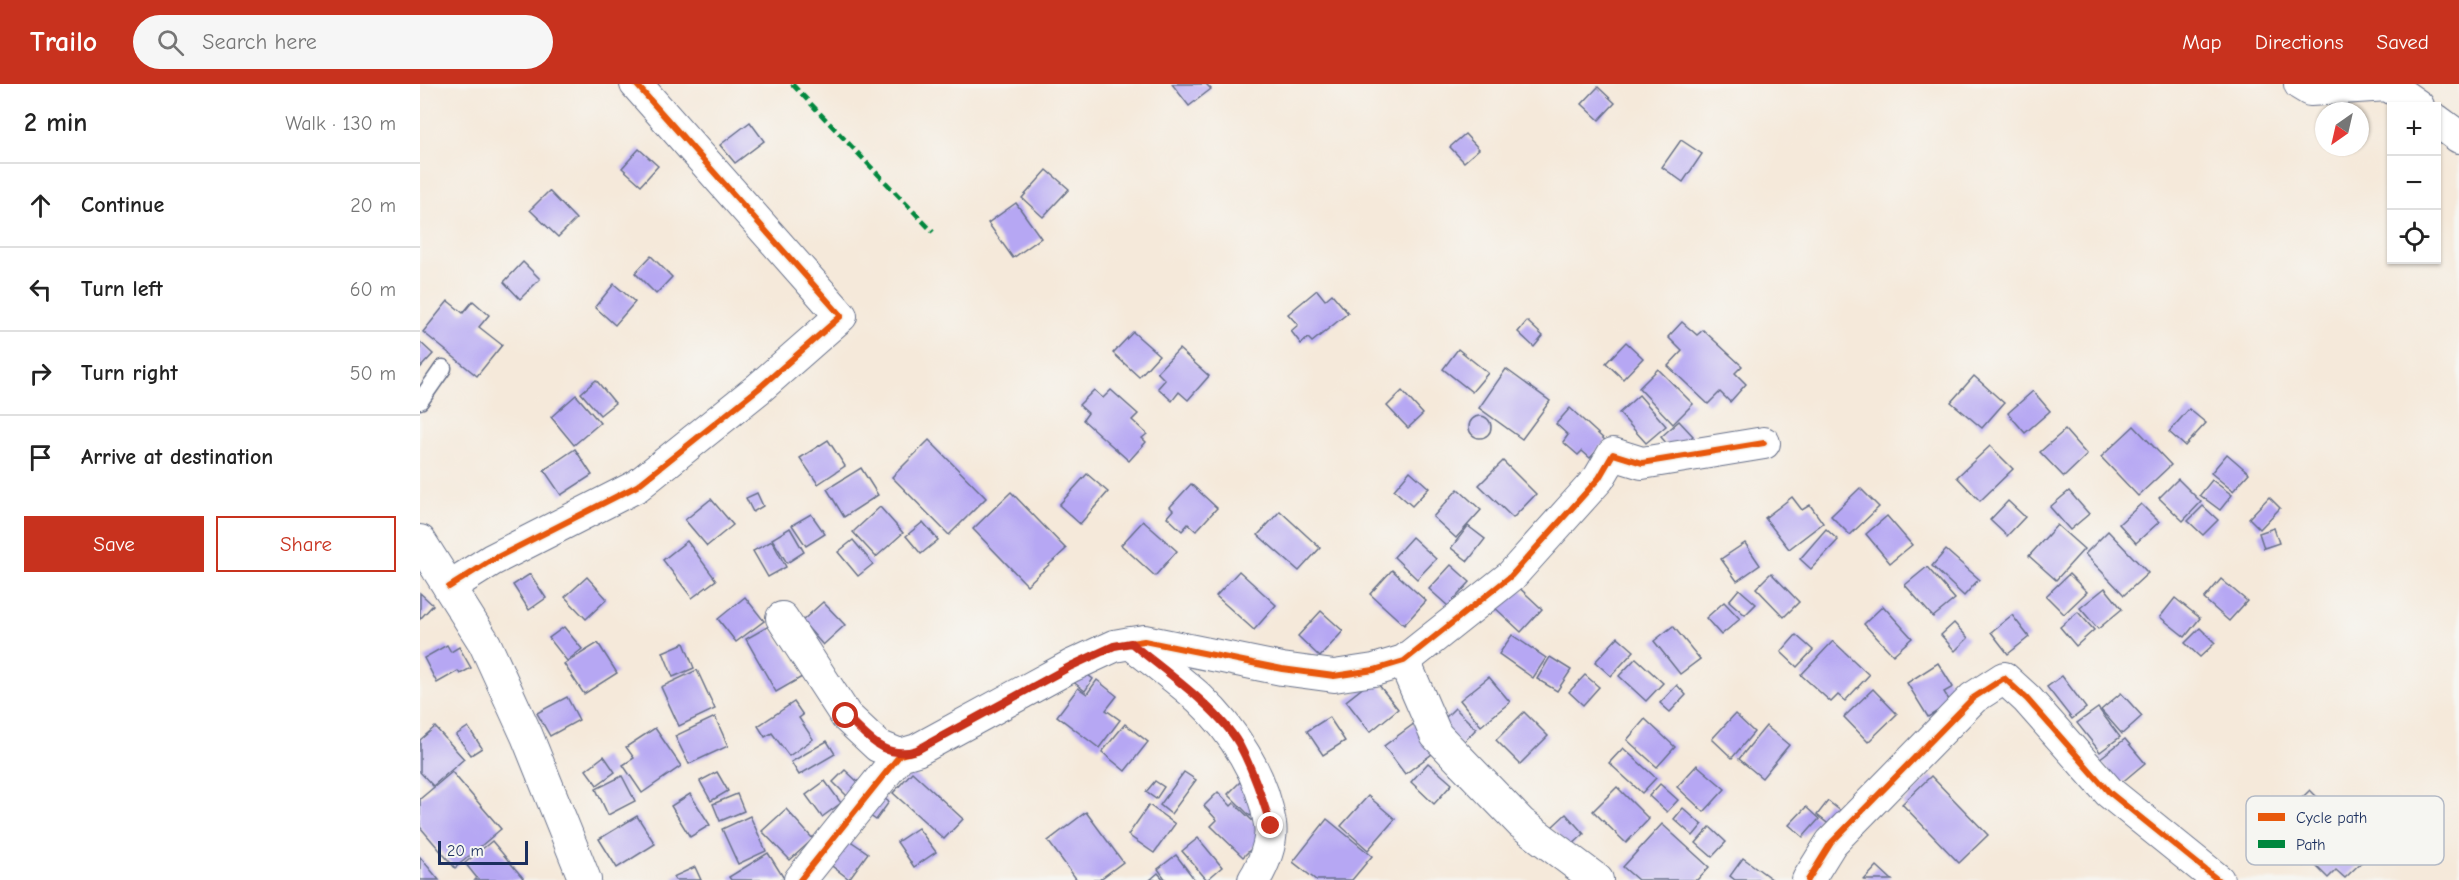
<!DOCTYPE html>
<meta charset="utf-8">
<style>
:root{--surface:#fff;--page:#f6f6f6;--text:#222;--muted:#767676;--line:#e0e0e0;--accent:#c8321e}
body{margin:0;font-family:"Comic Neue",sans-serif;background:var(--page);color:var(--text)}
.controls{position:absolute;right:18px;top:18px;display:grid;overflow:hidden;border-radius:0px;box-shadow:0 2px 4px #0004}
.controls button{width:54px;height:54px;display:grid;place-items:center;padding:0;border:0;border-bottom:2px solid var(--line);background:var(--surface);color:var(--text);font:30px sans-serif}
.compass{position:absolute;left:1895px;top:18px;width:54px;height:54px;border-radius:50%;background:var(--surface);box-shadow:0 2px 4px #0004;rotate:214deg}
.scale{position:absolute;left:18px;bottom:15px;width:90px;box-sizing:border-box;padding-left:6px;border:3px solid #1b2f5e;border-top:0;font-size:16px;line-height:21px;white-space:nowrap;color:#1b2f5e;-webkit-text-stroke:4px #f6f6f2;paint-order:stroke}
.stop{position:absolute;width:18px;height:18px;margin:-14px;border:4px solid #c8321e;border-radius:50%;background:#fff}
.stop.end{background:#c8321e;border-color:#fff;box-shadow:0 2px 6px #0008}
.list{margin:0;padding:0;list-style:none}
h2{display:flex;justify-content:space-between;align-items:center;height:78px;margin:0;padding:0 24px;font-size:26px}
h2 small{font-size:20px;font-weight:400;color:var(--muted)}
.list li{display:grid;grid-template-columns:39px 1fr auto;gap:18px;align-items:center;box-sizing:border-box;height:84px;padding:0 24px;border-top:2px solid var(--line)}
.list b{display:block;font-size:22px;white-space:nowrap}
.list em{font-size:20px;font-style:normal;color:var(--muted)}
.actions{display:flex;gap:12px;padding:18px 24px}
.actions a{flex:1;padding:14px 0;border:2px solid var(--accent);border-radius:0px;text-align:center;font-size:21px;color:var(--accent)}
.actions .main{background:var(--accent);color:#fff}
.icon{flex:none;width:33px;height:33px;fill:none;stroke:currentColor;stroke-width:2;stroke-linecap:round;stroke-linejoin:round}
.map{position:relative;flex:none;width:2039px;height:796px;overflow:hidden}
header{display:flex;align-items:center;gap:36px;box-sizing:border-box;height:84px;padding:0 30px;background:var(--accent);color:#fff}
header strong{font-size:28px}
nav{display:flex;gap:33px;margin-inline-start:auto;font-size:21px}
.search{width:420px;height:54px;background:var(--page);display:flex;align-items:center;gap:15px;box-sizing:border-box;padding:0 21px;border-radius:33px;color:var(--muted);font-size:22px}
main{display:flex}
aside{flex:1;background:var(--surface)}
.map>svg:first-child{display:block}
.building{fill:#b6a7f3}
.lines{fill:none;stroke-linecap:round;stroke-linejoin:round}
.service-casing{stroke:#677089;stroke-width:19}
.minor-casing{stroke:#677089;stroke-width:34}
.service{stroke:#fff;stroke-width:16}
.minor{stroke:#fff;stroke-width:32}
.quiet{stroke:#00873e;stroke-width:4.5;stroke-dasharray:9 4.5;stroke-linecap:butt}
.cycleway-casing{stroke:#f6f6f2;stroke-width:10}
.cycleway{stroke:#e8590c;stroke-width:6}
.route{stroke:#c8321e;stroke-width:8}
.key{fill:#f6f6f2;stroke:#b4bac6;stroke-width:1.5}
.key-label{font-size:16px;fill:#1b2f5e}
</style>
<header>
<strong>Trailo</strong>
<div class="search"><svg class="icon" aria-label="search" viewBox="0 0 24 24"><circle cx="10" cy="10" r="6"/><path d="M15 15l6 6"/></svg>Search here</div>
<nav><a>Map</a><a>Directions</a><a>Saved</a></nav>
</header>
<main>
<aside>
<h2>2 min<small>Walk · 130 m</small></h2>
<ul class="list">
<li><svg class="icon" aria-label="ahead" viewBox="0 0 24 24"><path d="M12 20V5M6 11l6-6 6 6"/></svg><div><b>Continue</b></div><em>20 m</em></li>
<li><svg class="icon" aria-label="left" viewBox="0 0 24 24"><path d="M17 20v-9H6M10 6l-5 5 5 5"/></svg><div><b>Turn left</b></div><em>60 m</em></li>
<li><svg class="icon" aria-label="right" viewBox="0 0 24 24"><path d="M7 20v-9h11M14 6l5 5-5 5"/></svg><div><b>Turn right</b></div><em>50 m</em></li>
<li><svg class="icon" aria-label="arrive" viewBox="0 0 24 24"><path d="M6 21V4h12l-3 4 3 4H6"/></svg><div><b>Arrive at destination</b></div></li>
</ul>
<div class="actions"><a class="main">Save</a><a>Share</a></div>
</aside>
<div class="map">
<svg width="2039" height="796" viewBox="0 0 2039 796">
<rect width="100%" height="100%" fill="#f6f6f2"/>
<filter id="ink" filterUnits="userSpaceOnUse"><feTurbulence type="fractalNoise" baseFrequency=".0167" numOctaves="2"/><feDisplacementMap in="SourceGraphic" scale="12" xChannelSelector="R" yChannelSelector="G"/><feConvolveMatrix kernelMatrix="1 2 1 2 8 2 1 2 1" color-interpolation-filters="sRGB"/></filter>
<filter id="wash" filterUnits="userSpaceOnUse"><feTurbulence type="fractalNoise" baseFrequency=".008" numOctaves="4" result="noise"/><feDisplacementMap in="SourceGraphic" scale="24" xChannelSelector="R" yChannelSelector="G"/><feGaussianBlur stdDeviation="1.35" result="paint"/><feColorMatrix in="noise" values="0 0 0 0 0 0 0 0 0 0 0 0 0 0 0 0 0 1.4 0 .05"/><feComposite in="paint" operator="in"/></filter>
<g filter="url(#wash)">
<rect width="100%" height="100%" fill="#f5e9da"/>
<g id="blocks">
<g class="building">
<path d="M752 0H786L791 5 769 22Z"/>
<path d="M1178 3 1195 19 1179 36 1162 20Z"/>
<path d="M330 38 344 57 315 79 300 61Z"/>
<path d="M1045 50 1059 65 1044 78 1030 63Z"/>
<path d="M1261 56 1282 70 1263 98 1242 83Z"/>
<path d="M219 65 238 82 221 101 202 84Z"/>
<path d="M627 86 649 105 623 133 602 114Z"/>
<path d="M129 107 156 135 138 153 110 126Z"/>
<path d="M596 119 621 154 593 174 568 139Z"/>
<path d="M231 172 252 193 236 210 215 189Z"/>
<path d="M103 178 120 195 100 215 84 198Z"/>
<path d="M194 200 215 218 195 241 175 223Z"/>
<path d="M897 206 905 216 912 210 928 229 892 258 888 254 881 260 871 247 878 241 868 230Z"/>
<path d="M28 217 43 229 53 217 69 231 59 243 82 261 57 292 3 248Z"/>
<path d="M1107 237 1123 252 1114 263 1098 248Z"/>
<path d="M1262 238 1277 251 1283 246 1322 282 1315 289 1326 300 1310 318 1300 308 1288 320 1248 282 1262 267 1248 253Z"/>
<path d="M713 248 739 271 719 293 693 269Z"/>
<path d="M0 258 13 270 0 284Z"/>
<path d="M1206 258 1223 274 1203 295 1186 279Z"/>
<path d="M759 265 789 292 768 316 759 308 752 317 738 304 745 296 737 288Z"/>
<path d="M1038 265 1068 289 1052 308 1023 285Z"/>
<path d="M1086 285 1130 317 1102 355 1059 324Z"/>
<path d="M1238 285 1273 320 1253 340 1219 304Z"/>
<path d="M1554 292 1584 319 1562 344 1531 318Z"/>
<path d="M176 296 195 319 180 331 161 309Z"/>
<path d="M674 306 683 314 691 306 718 330 712 336 727 350 722 354 726 358 709 377 663 336 668 329 659 321Z"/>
<path d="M982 307 1003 330 988 344 967 322Z"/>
<path d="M1613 307 1630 327 1605 349 1588 329Z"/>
<path d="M156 311 180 339 154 361 131 333Z"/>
<path d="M1219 311 1246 342 1226 359 1199 329Z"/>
<path d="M1150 324 1186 357 1170 374 1162 367 1158 371 1143 358 1148 351 1136 340Z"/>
<path d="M1769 325 1786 339 1765 362 1749 348Z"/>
<circle cx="1060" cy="343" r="11"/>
<path d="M1259 337 1273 352 1255 369 1241 353Z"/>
<path d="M1714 342 1751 381 1718 412 1681 373Z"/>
<path d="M1645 346 1667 371 1644 393 1620 368Z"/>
<path d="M408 356 425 382 398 400 380 374Z"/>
<path d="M509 356 566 414 529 451 472 393Z"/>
<path d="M1570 362 1593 385 1560 417 1537 393Z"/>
<path d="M155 365 172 391 141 411 124 386Z"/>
<path d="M1807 370 1829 389 1813 407 1791 389Z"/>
<path d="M1083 377 1116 410 1093 434 1059 401Z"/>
<path d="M441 384 458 411 424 433 407 405Z"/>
<path d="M990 387 1009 404 992 422 974 406Z"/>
<path d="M667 390 688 408 660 440 639 421Z"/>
<path d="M1758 395 1781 418 1763 437 1739 414Z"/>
<path d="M1792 396 1812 411 1800 426 1780 411Z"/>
<path d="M771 400 797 424 776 447 768 440 762 447 747 433 753 426 750 423Z"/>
<path d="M1440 404 1459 423 1430 451 1411 432Z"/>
<path d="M1038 405 1061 426 1036 454 1013 433Z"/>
<path d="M1649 407 1669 430 1650 446 1630 423Z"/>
<path d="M591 408 646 465 607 501 553 445Z"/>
<path d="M337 409 343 422 333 428 326 414Z"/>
<path d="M1372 413 1382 426 1390 421 1403 439 1369 465 1345 434Z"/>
<path d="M1849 413 1860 424 1840 445 1829 434Z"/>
<path d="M291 415 313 441 287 462 265 436Z"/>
<path d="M1588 417 1605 433 1587 452 1570 436Z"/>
<path d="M1721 420 1739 438 1716 459 1699 440Z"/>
<path d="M1783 422 1798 436 1783 451 1768 437Z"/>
<path d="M460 423 483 449 456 473 433 448Z"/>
<path d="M860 427 900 464 879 487 838 451Z"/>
<path d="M391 430 405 450 386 462 372 441Z"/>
<path d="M1467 432 1492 461 1470 479 1446 450Z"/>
<path d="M723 437 757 467 735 492 701 461Z"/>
<path d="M503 438 518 456 501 470 486 452Z"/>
<path d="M1637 441 1664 465 1636 496 1609 472Z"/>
<path d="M1048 442 1065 455 1048 477 1031 464Z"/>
<path d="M370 444 384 468 367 479 352 455Z"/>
<path d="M1854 444 1859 459 1844 464 1839 449Z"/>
<path d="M1406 445 1418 456 1391 485 1380 475Z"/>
<path d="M1688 447 1728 489 1704 511 1665 470Z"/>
<path d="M992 453 1016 475 997 495 974 473Z"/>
<path d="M433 456 453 480 438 492 418 468Z"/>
<path d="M267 457 296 496 272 514 243 476Z"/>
<path d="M352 457 366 483 348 493 333 467Z"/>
<path d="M1325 459 1340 481 1317 497 1301 475Z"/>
<path d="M1526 466 1559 495 1544 512 1512 482Z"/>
<path d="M1031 481 1050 498 1028 522 1009 505Z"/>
<path d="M1507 483 1535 515 1513 533 1485 501Z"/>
<path d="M972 486 1006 517 984 541 950 510Z"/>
<path d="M819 487 856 521 834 546 796 512Z"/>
<path d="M1351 489 1379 518 1364 533 1336 504Z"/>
<path d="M110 490 126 514 109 526 93 501Z"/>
<path d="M1649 490 1667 508 1644 530 1626 512Z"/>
<path d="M167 493 187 515 166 535 145 513Z"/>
<path d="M1801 495 1827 517 1809 537 1784 515Z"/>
<path d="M1092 497 1122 525 1101 548 1071 520Z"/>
<path d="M1685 504 1702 525 1678 545 1660 524Z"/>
<path d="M1319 505 1336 520 1325 531 1309 517Z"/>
<path d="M0 509 13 521 0 535Z"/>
<path d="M325 513 344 537 316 558 298 535Z"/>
<path d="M1755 514 1780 534 1765 553 1740 533Z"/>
<path d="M403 518 425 541 403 561 382 537Z"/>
<path d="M1304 518 1320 535 1301 551 1286 534Z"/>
<path d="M1463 522 1492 554 1473 571 1444 540Z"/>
<path d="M901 527 923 547 900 573 878 552Z"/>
<path d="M1658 528 1674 546 1656 562 1640 543Z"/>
<path d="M1592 531 1609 553 1588 570 1571 548Z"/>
<path d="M1534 539 1548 554 1535 567 1521 551Z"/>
<path d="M349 542 382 593 356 608 326 555Z"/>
<path d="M1253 542 1280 575 1260 590 1234 557Z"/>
<path d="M144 543 162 565 147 577 129 554Z"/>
<path d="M1780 544 1795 559 1780 573 1765 559Z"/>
<path d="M1092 551 1126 574 1113 594 1079 570Z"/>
<path d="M1376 551 1393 566 1377 583 1361 568Z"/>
<path d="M1198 553 1214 567 1191 592 1175 578Z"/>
<path d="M1413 557 1449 591 1425 617 1418 611 1411 618 1381 591Z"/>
<path d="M178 559 197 589 164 610 144 580Z"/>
<path d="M264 559 274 584 253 593 243 568Z"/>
<path d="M27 561 31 568 39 563 51 584 40 590 38 587 17 599 4 574Z"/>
<path d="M1130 573 1151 586 1137 607 1117 595Z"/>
<path d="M1216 574 1243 599 1226 617 1199 592Z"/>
<path d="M1518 579 1533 603 1524 608 1531 619 1508 633 1487 599Z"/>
<path d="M656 582 673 595 665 607 647 593Z"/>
<path d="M277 586 295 625 259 642 241 603Z"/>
<path d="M1165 591 1179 603 1163 621 1149 608Z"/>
<path d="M1642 592 1666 624 1652 635 1627 603Z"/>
<path d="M1069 593 1090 618 1061 642 1040 616Z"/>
<path d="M954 595 978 625 950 648 926 617Z"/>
<path d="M677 596 697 612 686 626 700 636 679 664 637 632 658 604 667 610Z"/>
<path d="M1257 601 1266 611 1250 628 1240 619Z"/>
<path d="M1453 605 1477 630 1448 658 1424 633Z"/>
<path d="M1701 609 1722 632 1702 650 1681 626Z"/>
<path d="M147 613 159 636 130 652 117 629Z"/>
<path d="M374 618 383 631 379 634 393 655 369 672 352 649 345 653 338 642Z"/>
<path d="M1035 624 1056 645 1041 661 1019 640Z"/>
<path d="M1678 624 1700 653 1680 668 1657 639Z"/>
<path d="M1104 628 1128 652 1100 680 1076 656Z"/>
<path d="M1315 630 1334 648 1312 674 1292 655Z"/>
<path d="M295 633 308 662 269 680 255 652Z"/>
<path d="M909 633 925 657 903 671 887 647Z"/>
<path d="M1225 635 1255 663 1237 683 1207 656Z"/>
<path d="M995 639 1016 667 985 690 964 662Z"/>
<path d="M705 640 728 658 705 687 682 668Z"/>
<path d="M1346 642 1369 661 1342 694 1319 675Z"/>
<path d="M15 643 44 675 13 702 0 688V656Z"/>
<path d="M48 643 62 664 51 671 36 651Z"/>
<path d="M235 644 261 682 222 709 203 681 214 674 206 663Z"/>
<path d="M1705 655 1725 679 1700 700 1679 675Z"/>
<path d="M407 657 415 670 379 691 371 678Z"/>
<path d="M1203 664 1236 694 1222 709 1189 679Z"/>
<path d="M184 672 195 688 177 701 166 686Z"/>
<path d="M1008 679 1032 700 1014 720 991 698Z"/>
<path d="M1277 681 1305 705 1284 728 1257 703Z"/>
<path d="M425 686 439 699 427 712 413 698Z"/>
<path d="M32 688 81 745 35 784 0 743V715Z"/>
<path d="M297 688 308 707 291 717 280 697Z"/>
<path d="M492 688 543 735 524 755 473 709Z"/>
<path d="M764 688 776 696 751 730 740 721Z"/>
<path d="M202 692 215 717 188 731 176 705Z"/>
<path d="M1511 692 1568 751 1539 779 1482 720Z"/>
<path d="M405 697 421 719 402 733 386 711Z"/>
<path d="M735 697 744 703 736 715 726 708Z"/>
<path d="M821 697 843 719 830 732 808 710Z"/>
<path d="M1240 700 1258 716 1247 728 1229 712Z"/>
<path d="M1197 703 1229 735 1206 759 1173 727Z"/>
<path d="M1890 706 1910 726 1922 715 1941 734 1929 745 1952 768 1925 794 1916 786 1908 794 1890 776 1884 782 1866 764 1873 757 1855 740Z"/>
<path d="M798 708 811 722 814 719 846 750 823 773 791 742 797 736 784 722Z"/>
<path d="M270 710 290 741 270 753 251 722Z"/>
<path d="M317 710 324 727 300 737 293 720Z"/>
<path d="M458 710 469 718 456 736 446 729Z"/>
<path d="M948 712 975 735 948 766 921 742Z"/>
<path d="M1408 717 1427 732 1415 745 1397 731Z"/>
<path d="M729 721 755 740 734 769 708 751Z"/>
<path d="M1386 723 1399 735 1383 753 1369 741Z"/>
<path d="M1263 724 1282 741 1273 752 1254 735Z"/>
<path d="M366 725 393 755 370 776 342 747Z"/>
<path d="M666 728 703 778 679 796H657L628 757Z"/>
<path d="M1146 730 1164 750 1150 763 1132 743Z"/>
<path d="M217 732 235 760 197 784 179 755Z"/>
<path d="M330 732 346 767 318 780 302 745Z"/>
<path d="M907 735 952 772 932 796H896L873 778Z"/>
<path d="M1242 740 1289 783 1277 796H1218L1203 783Z"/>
<path d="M1290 743 1306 758 1292 773 1276 759Z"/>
<path d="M498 744 516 768 494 783 477 758Z"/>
<path d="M426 754 448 769 429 795 408 779Z"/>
<path d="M778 754 802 783 787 796 762 767Z"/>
<path d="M72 757 103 794 101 796H55L57 794 45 779Z"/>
<path d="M348 769 365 796H311L309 793Z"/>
<path d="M756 771 775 796H746L738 785Z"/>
<path d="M0 773 19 796H0Z"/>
<path d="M1323 774 1353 796H1315L1310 792Z"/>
<path d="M1457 782 1472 796H1444Z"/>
<path d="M275 783 281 796H255L253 793Z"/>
<path d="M738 789 744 796H730Z"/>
</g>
</g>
</g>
<g filter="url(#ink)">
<use href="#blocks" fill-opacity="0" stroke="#677089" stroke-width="1.5"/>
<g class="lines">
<defs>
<path id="service" d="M0 317 23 284"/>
<g id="minor">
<path d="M1880 0 1890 6 1968 1 1998 22"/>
<path d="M2016 36 2039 53"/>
<path d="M0 457 65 560 107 652 165 796"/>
<path d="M29 503 72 476 217 402 338 305 421 232 216 0"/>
<path d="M362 534 426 632 458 662 480 671"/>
<path d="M711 559C733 577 758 595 779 614 813 646 843 692 850 740 853 757 843 782 834 796"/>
<path d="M984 577 1016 651 1101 739 1177 796"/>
<path d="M380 796 480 671 497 666 651 582 694 562 711 559 724 557 862 585 914 592 954 586 984 577 1091 492 1179 394 1193 370 1222 379 1344 359"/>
<path d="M1388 796 1411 759 1553 614 1584 594 1607 615 1689 708 1798 796"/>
</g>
</defs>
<use href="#service" class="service-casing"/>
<use href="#minor" class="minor-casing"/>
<use href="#service" class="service"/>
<use href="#minor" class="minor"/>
<path class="quiet" d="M372 0 513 148"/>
<defs>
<g id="cycleway">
<path d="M29 503 72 476 217 402 338 305 421 232 216 0"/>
<path d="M380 796 480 671 497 666 651 582 694 562 711 559 724 557 862 585 914 592 954 586 984 577 1091 492 1179 394 1193 370 1222 379 1344 359"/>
<path d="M1388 796 1411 759 1553 614 1584 594 1607 615 1689 708 1798 796"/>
</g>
</defs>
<use href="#cycleway" class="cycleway-casing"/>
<use href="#cycleway" class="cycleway"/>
</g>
</g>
<g class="lines" filter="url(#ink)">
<path class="route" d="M426 632C449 653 463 676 497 666L651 582 694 562 711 559C743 586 798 624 819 660 833 686 842 714 851 742"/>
</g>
<rect x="1826" y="712" width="198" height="69" rx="9" class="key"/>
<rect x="1838" y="729" width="27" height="8" fill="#e8590c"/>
<rect x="1838" y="756" width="27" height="8" fill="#00873e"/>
<g class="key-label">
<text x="1876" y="739">Cycle path</text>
<text x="1876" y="766">Path</text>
</g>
</svg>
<div class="controls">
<button>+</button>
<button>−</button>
<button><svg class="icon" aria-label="locate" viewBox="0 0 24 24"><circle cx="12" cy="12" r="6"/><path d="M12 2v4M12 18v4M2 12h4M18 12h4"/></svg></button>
</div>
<svg class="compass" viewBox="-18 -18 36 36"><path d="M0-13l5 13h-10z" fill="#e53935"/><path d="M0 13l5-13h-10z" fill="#767676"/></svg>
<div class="scale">20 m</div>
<div class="stop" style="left:426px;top:632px"></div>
<div class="stop end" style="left:851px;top:742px"></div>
</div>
</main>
